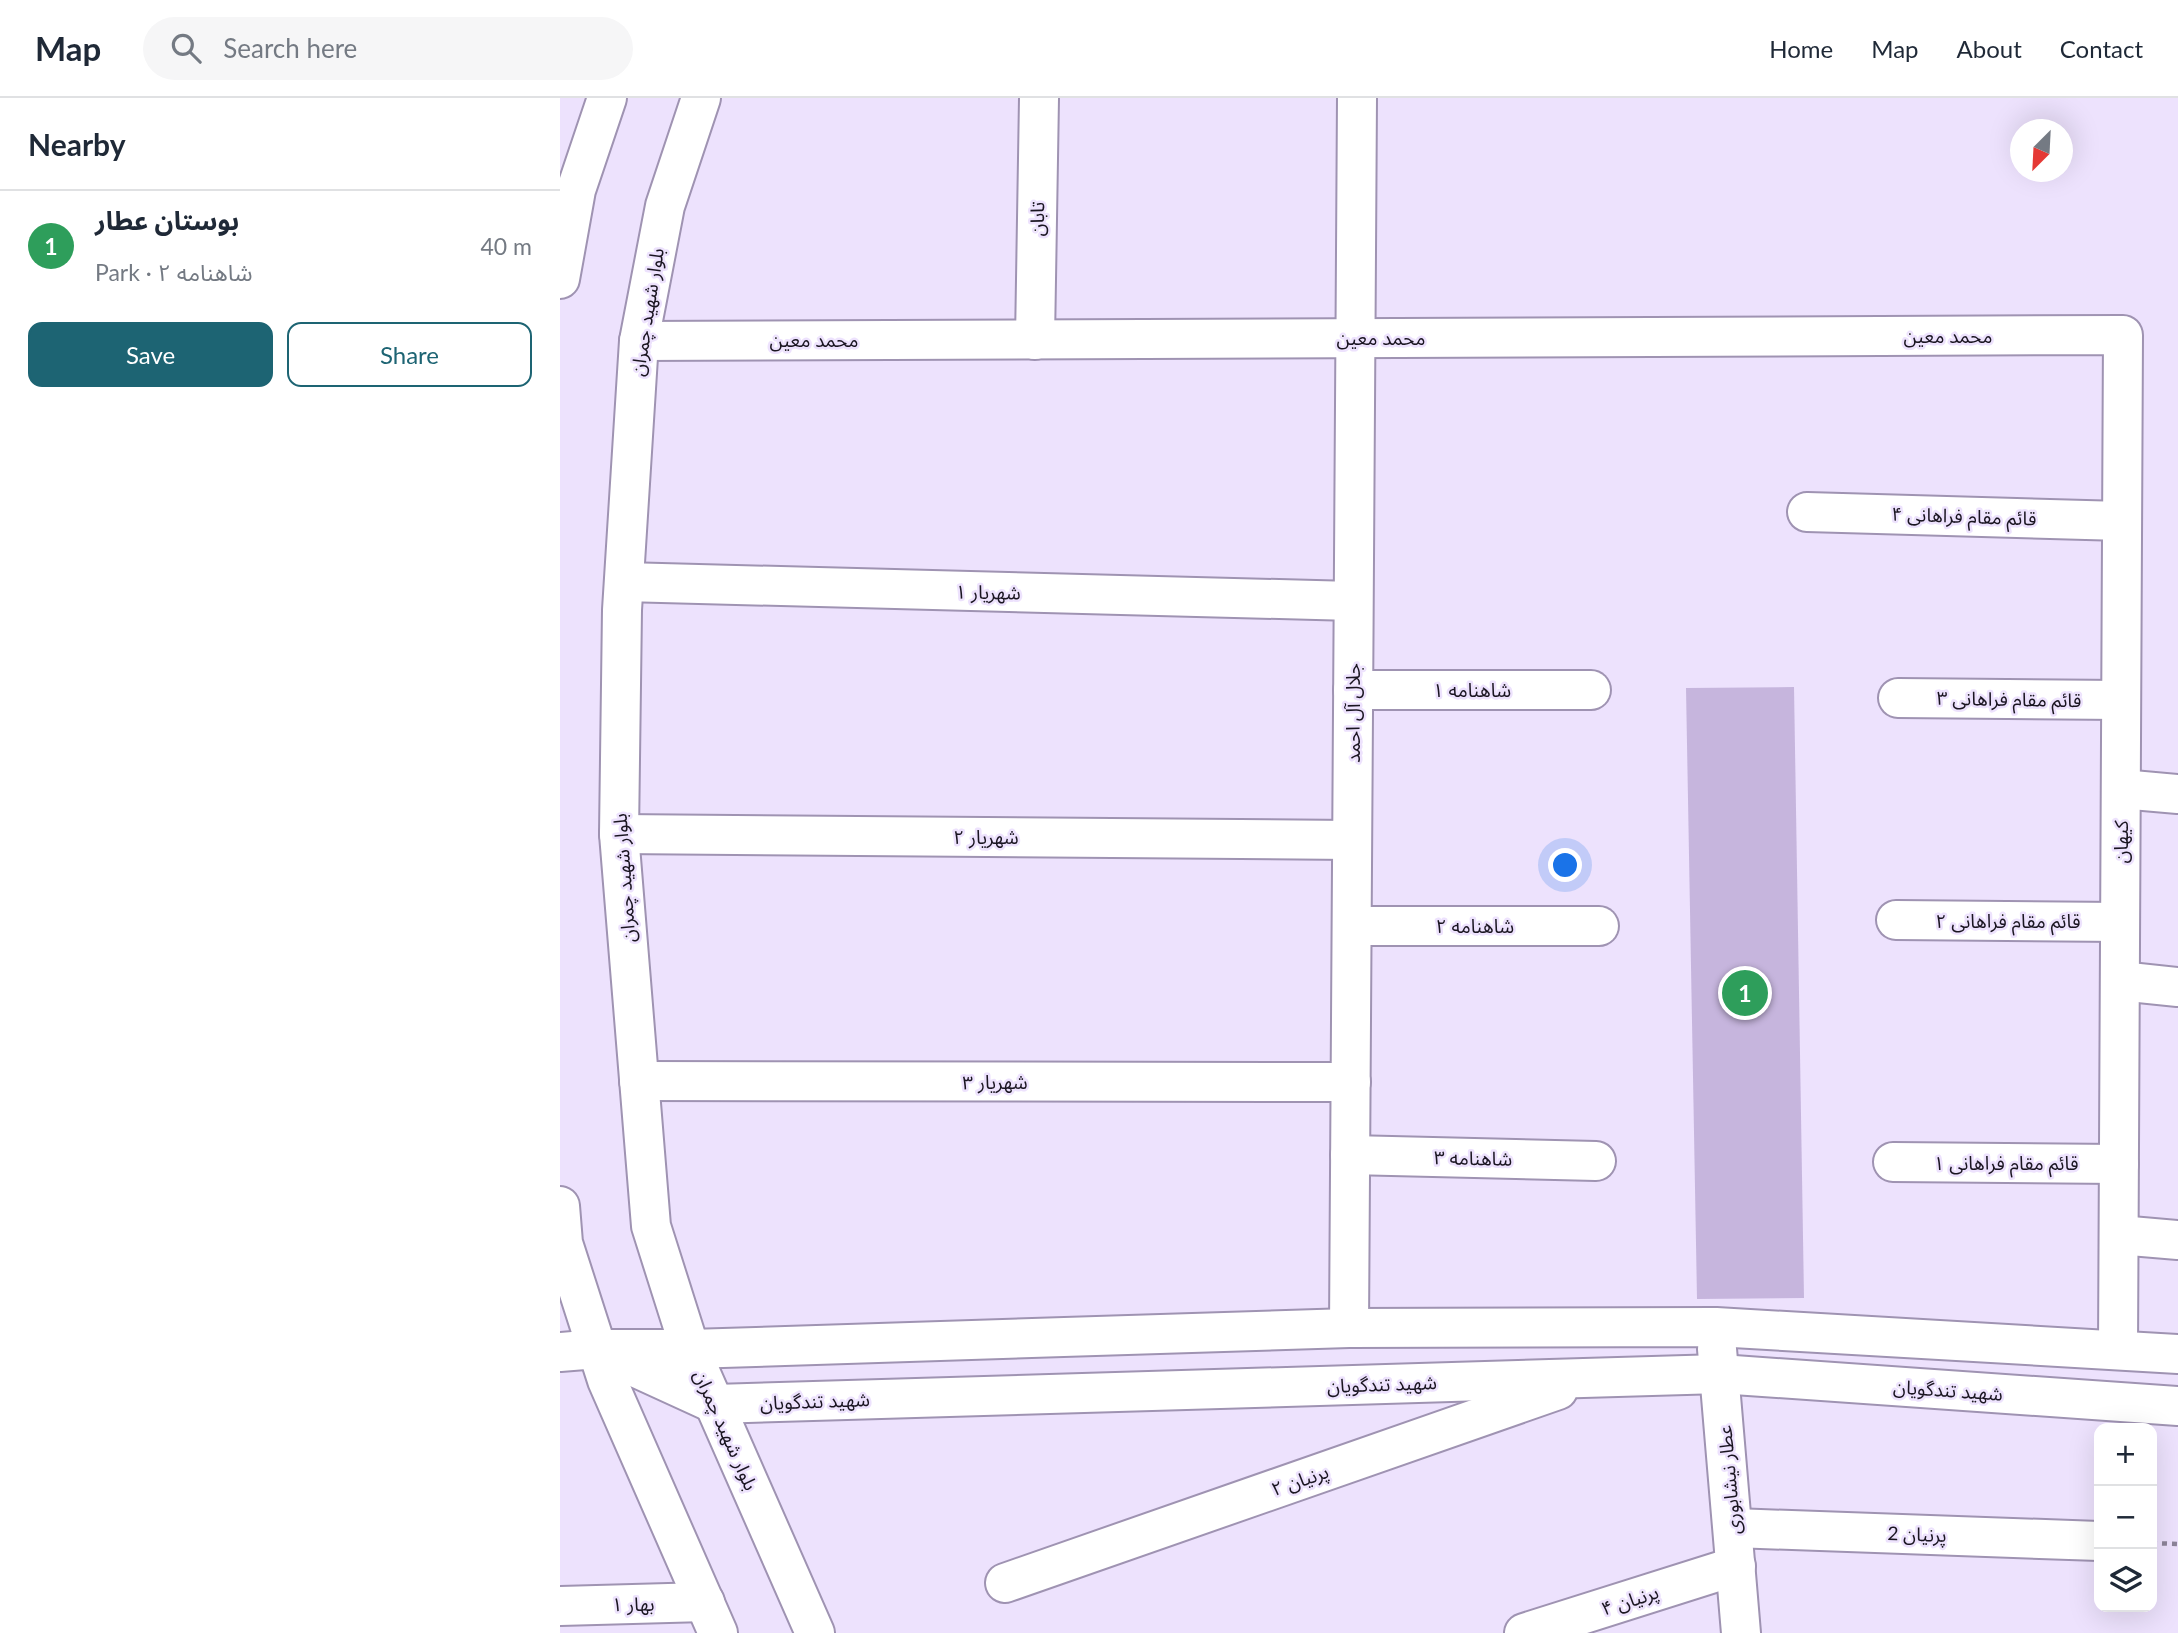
<!DOCTYPE html>
<meta charset="utf-8">
<style>
:root{--surface:#fff;--page:#f6f6f7;--text:#1f2937;--muted:#747a83;--line:#e0e1e3;--accent:#1d6473}
body{margin:0;font-family:Lato,"Noto Sans Arabic",sans-serif;background:var(--page);color:var(--text)}
.controls{position:absolute;right:21px;bottom:21px;display:grid;overflow:hidden;border-radius:14px;box-shadow:0 7px 28px #0002}
.controls button{width:63px;height:63px;display:grid;place-items:center;padding:0;border:0;border-bottom:2px solid var(--line);background:var(--surface);color:var(--text);font:35px sans-serif}
.compass{position:absolute;left:1450px;top:21px;width:63px;height:63px;border-radius:50%;background:var(--surface);box-shadow:0 7px 28px #0002;rotate:204deg}
.you{position:absolute;left:1006px;top:768px;width:24px;height:24px;margin:-18px;border:5px solid #fff;border-radius:50%;background:#1a73e8;box-shadow:0 0 0 10px #1a73e833}
.badge{display:grid;place-items:center;width:46px;height:46px;border-radius:50%;background:var(--accent);color:#fff;font-size:23px;font-weight:700}
.pin{position:absolute;translate:-50% -50%;border:4px solid #fff;box-shadow:0 2px 7px #0006}
.list{margin:0;padding:0;list-style:none}
h2{display:flex;justify-content:space-between;align-items:center;height:91px;margin:0;padding:0 28px;font-size:30px}
h2 small{font-size:23px;font-weight:400;color:var(--muted)}
.list li{display:grid;grid-template-columns:46px 1fr auto;gap:21px;align-items:center;box-sizing:border-box;height:112px;padding:0 28px;border-top:2px solid var(--line)}
.list b{display:block;font-size:26px;white-space:nowrap}
.list p{margin:0;font-size:23px;white-space:nowrap;color:var(--muted)}
.list em{font-size:23px;font-style:normal;color:var(--muted)}
.actions{display:flex;gap:14px;padding:21px 28px}
.actions a{flex:1;padding:16px 0;border:2px solid var(--accent);border-radius:14px;text-align:center;font-size:24px;color:var(--accent)}
.actions .main{background:var(--accent);color:#fff}
.icon{flex:none;width:38px;height:38px;fill:none;stroke:currentColor;stroke-width:2;stroke-linecap:round;stroke-linejoin:round}
.map{position:relative;flex:none;width:1618px;height:1535px;overflow:hidden}
header{display:flex;align-items:center;gap:42px;box-sizing:border-box;height:98px;padding:0 35px;background:var(--surface);border-bottom:2px solid var(--line)}
header strong{font-size:33px}
nav{display:flex;gap:38px;margin-inline-start:auto;font-size:24px}
.search{width:490px;height:63px;background:var(--page);display:flex;align-items:center;gap:18px;box-sizing:border-box;padding:0 24px;border-radius:38px;color:var(--muted);font-size:26px}
main{display:flex}
aside{flex:1;background:var(--surface)}
.map>svg:first-child{display:block}
.green{fill:#c6b5dd}
.lines{fill:none;stroke-linecap:round;stroke-linejoin:round}
.minor-casing{stroke:#9f93b2;stroke-width:42}
.major-casing{stroke:#9f93b2;stroke-width:42}
.path{stroke:#8d8599;stroke-width:4.5;stroke-dasharray:5 5;stroke-linecap:butt}
.minor{stroke:#fff;stroke-width:38}
.major{stroke:#fff;stroke-width:38}
.labels{text-anchor:middle;stroke-width:5;stroke-linejoin:round;paint-order:stroke}
.street-label{font-size:19px;fill:#1a1521;stroke:#ede2fd}
</style>
<header>
<strong>Map</strong>
<div class="search"><svg class="icon" aria-label="search" viewBox="0 0 24 24"><circle cx="10" cy="10" r="6"/><path d="M15 15l6 6"/></svg>Search here</div>
<nav><a>Home</a><a>Map</a><a>About</a><a>Contact</a></nav>
</header>
<main>
<aside>
<h2>Nearby<small></small></h2>
<ul class="list">
<li><span class="badge" style="background:#2e9e5b">1</span><div><b>بوستان عطار</b><p>Park · شاهنامه ۲</p></div><em>40 m</em></li>
</ul>
<div class="actions"><a class="main">Save</a><a>Share</a></div>
</aside>
<div class="map">
<svg width="1618" height="1535" viewBox="0 0 1618 1535">
<rect width="100%" height="100%" fill="#ede2fd"/>
<path class="green" d="M1234 589 1244 1200 1137 1201 1126 590Z"/>
<g class="lines">
<defs>
<g id="minor">
<path d="M475 242 479 0"/>
<path d="M79 243 1563 237 1558 1251"/>
<path d="M1247 414 1562 423"/>
<path d="M64 484 793 503"/>
<path d="M793 592H1031"/>
<path d="M1338 600 1561 602"/>
<path d="M1561 691 1618 696"/>
<path d="M59 736 792 742"/>
<path d="M1336 822 1560 824"/>
<path d="M792 828H1039"/>
<path d="M1560 883 1618 889"/>
<path d="M79 983 791 984"/>
<path d="M790 1057 1036 1063"/>
<path d="M1333 1064 1559 1066"/>
<path d="M1559 1137 1618 1142"/>
<path d="M789 1230 797 0"/>
<path d="M1157 1251 1181 1535"/>
<path d="M0 1254 37 1251H130L789 1230 1156 1229 1618 1256"/>
<path d="M48 1257 155 1306 1160 1276 1618 1308"/>
<path d="M1174 1430 1539 1443"/>
<path d="M445 1485 998 1292"/>
<path d="M0 1508 145 1504"/>
<path d="M964 1535 1176 1468"/>
</g>
<g id="major">
<path d="M141 0 105 108 79 243 62 512 59 736 91 1128 130 1251 255 1535"/>
<path d="M0 181 16 92 47 0"/>
<path d="M0 1108 3 1145 47 1282 158 1535"/>
</g>
</defs>
<use href="#minor" class="minor-casing"/>
<use href="#major" class="major-casing"/>
<path class="path" d="M1592 1445 1618 1446"/>
<use href="#minor" class="minor"/>
<use href="#major" class="major"/>
</g>
<g class="labels">
<g class="street-label">
<text transform="translate(477 121) rotate(-89)" y="7">تابان</text>
<text transform="translate(87 214) rotate(-81)" y="7">بلوار شهید چمران</text>
<text x="1388" y="245">محمد معین</text>
<text x="821" y="247">محمد معین</text>
<text x="254" y="249">محمد معین</text>
<text transform="translate(1404 418) rotate(2)" y="7">قائم مقام فراهانی ۴</text>
<text transform="translate(428 494) rotate(1)" y="7">شهریار ۱</text>
<text x="912" y="599">شاهنامه ۱</text>
<text transform="translate(1449 601) rotate(1)" y="7">قائم مقام فراهانی ۳</text>
<text transform="translate(793 615) rotate(-90)" y="7">جلال آل احمد</text>
<text x="426" y="746">شهریار ۲</text>
<text transform="translate(1561 744) rotate(-90)" y="7">کیهان</text>
<text transform="translate(64 780) rotate(-94)" y="7">بلوار شهید چمران</text>
<text x="1448" y="830">قائم مقام فراهانی ۲</text>
<text x="915" y="835">شاهنامه ۲</text>
<text x="435" y="991">شهریار ۳</text>
<text transform="translate(913 1060) rotate(1)" y="7">شاهنامه ۳</text>
<text x="1446" y="1072">قائم مقام فراهانی ۱</text>
<text transform="translate(822 1286) rotate(-2)" y="7">شهید تندگویان</text>
<text transform="translate(1388 1292) rotate(4)" y="7">شهید تندگویان</text>
<text transform="translate(255 1303) rotate(-2)" y="7">شهید تندگویان</text>
<text transform="translate(166 1332) rotate(66)" y="7">بلوار شهید چمران</text>
<text transform="translate(740 1382) rotate(-19)" y="7">پرنیان ۲</text>
<text transform="translate(1169 1382) rotate(-95)" y="7">عطار نیشابوری</text>
<text transform="translate(1357 1436) rotate(2)" y="7">پرنیان 2</text>
<text transform="translate(1070 1502) rotate(-18)" y="7">پرنیان ۴</text>
<text transform="translate(73 1506) rotate(-1)" y="7">بهار ۱</text>
</g>
</g>
</svg>
<div class="controls">
<button>+</button>
<button>−</button>
<button><svg class="icon" aria-label="layers" viewBox="0 0 24 24"><path d="M12 4l9 5-9 5-9-5zM3 14l9 5 9-5"/></svg></button>
</div>
<svg class="compass" viewBox="-18 -18 36 36"><path d="M0-13l5 13h-10z" fill="#e53935"/><path d="M0 13l5-13h-10z" fill="#747a83"/></svg>
<div class="you"></div>
<div class="pin badge" style="left:1185px;top:895px;background:#2e9e5b">1</div>
</div>
</main>
